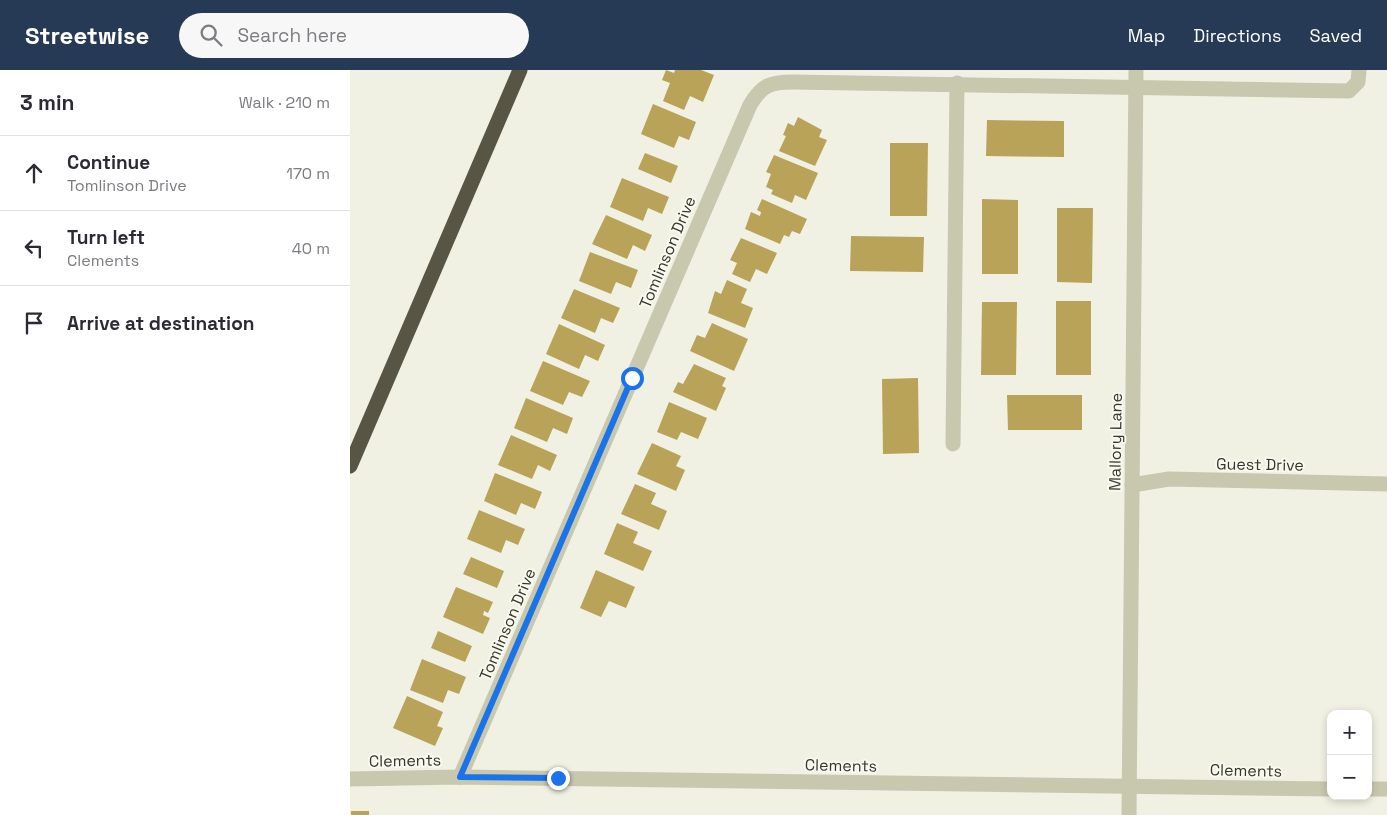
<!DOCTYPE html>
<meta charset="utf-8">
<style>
:root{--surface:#fff;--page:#f7f7f7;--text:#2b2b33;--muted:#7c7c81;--line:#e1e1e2;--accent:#263955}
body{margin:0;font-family:"Space Grotesk",sans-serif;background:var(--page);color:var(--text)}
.controls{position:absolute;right:15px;bottom:15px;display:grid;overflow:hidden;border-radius:10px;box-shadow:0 2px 8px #0003}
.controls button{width:45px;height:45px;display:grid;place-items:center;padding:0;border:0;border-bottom:1px solid var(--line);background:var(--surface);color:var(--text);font:25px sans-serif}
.stop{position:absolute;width:15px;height:15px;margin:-11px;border:4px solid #1a73e8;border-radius:50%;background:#fff}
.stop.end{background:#1a73e8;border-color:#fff;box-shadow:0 1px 5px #0008}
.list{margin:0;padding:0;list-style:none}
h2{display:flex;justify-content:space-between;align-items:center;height:65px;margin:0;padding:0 20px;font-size:21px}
h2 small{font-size:16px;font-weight:400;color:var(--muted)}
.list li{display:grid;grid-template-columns:32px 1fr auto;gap:15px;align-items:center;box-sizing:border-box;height:75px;padding:0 20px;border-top:1px solid var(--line)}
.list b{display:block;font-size:19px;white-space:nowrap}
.list p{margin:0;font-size:16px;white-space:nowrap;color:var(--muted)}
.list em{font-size:16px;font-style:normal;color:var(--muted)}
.icon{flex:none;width:28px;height:28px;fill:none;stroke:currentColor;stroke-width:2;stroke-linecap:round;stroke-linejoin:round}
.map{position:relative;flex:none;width:1037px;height:745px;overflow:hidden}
header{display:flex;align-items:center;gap:30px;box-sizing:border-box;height:70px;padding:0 25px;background:var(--accent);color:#fff}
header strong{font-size:24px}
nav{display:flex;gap:28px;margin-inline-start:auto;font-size:18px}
.search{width:350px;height:45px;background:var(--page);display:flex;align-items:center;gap:12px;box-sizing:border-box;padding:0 18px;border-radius:28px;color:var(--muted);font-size:19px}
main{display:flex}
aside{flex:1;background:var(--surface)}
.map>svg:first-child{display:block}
.building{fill:#b8a359}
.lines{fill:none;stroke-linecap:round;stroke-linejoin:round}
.minor{stroke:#c8c8af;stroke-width:15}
.highway{stroke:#585545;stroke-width:15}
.route{stroke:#1a73e8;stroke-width:6}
.labels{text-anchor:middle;stroke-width:4;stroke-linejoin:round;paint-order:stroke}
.street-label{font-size:16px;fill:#38362c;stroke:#f8f9ef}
</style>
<header>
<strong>Streetwise</strong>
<div class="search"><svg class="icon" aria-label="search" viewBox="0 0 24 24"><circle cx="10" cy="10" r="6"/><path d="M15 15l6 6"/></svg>Search here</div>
<nav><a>Map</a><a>Directions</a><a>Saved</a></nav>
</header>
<main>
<aside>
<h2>3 min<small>Walk · 210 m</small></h2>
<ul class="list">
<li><svg class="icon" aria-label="ahead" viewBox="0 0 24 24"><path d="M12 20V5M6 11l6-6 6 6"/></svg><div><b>Continue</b><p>Tomlinson Drive</p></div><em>170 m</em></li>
<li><svg class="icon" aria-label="left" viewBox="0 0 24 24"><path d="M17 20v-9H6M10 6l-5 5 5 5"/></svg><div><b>Turn left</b><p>Clements</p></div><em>40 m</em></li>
<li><svg class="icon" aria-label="arrive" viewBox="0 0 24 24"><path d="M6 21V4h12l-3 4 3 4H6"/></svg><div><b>Arrive at destination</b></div></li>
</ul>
</aside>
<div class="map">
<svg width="1037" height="745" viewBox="0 0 1037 745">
<rect width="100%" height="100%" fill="#f0f1e2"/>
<g class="building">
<path d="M316 0 324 3 325 0H351L364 5 353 32 340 26 334 40 313 31 320 13 312 10Z"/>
<path d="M303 34 346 52 339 70 329 66 324 78 291 64Z"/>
<path d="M448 47 472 60 469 67 477 70 465 96 429 81 436 66 433 65 438 53 444 56Z"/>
<path d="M637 50 714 51V87L636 86Z"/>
<path d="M540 73H578L577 146H540Z"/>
<path d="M295 83 328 96 321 113 288 99Z"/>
<path d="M424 85 468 103 456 130 445 125 442 133 421 124 423 120 416 117 421 104 416 102Z"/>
<path d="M272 108 319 127 312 144 298 138 293 151 260 137Z"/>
<path d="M412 129 457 149 450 164 442 161 439 167 434 165 430 174 395 159 401 142 410 146 411 142 407 140Z"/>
<path d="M632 129 668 130V204H632Z"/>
<path d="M707 138H743L742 213 707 212Z"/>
<path d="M256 145 302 165 295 181 283 175 277 189 242 174Z"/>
<path d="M501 166 574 167 573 202 500 201Z"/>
<path d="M391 168 427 183 417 204 406 199 400 212 382 204 387 193 380 190Z"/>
<path d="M240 182 288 200 281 218 266 212 261 224 229 211Z"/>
<path d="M377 210 397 219 391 233 403 238 395 258 358 243 365 221 371 224Z"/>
<path d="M224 219 270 238 263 253 251 248 245 263 211 248Z"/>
<rect x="706" y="231" width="35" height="74"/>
<path d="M632 232H667L666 305H631Z"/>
<path d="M362 253 398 269 384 301 340 281 347 265 355 268Z"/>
<path d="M209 254 255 275 248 291 235 285 229 299 196 284Z"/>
<path d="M193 291 240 311 232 327 219 322 213 335 180 321Z"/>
<path d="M344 294 376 308 372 316 376 318 366 341 323 322 328 312 333 314Z"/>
<path d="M568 308 569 383 533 384 532 309Z"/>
<path d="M657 325H732V360H658Z"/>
<path d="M176 328 223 348 217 364 203 358 197 372 164 358Z"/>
<path d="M319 332 357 348 348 369 331 362 327 370 307 362Z"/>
<path d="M161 365 207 385 200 401 188 395 182 409 148 395Z"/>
<path d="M302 373 331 386 326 396 335 400 326 421 287 404Z"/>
<path d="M145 403 192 422 185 439 171 433 166 445 134 431Z"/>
<path d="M285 414 306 423 301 434 317 441 309 460 271 444Z"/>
<path d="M129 440 175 459 168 475 156 470 151 483 117 469Z"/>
<path d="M267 453 288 462 283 473 302 481 293 501 254 484Z"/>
<path d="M121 487 154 501 147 518 113 504Z"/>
<path d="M246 500 285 517 276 538 259 531 251 547 230 538Z"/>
<path d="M106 517 143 532 138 543 134 541 133 545 140 548 133 564 93 547Z"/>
<path d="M88 561 122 576 115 592 81 578Z"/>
<path d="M72 589 116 607 109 624 98 620 93 633 60 620Z"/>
<path d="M57 626 93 642 87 656 93 658 85 676 43 658Z"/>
<rect x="1" y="741" width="18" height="4"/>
</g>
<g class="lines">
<g class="minor">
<path d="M603 374 607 13"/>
<path d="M782 415 819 409 1037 414"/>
<path d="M110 707 400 35C412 15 420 12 443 12L999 21 1008 12 1009 0"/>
<path d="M0 709 110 707 981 719"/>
<path d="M1018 719H1037"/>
<path d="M779 745 786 0"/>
</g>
<path class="highway" d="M0 396 170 0"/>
</g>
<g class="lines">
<path class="route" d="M208 708 110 707 282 308"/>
</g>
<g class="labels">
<g class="street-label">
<text transform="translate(317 182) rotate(-67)" y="6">Tomlinson Drive</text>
<text transform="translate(765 372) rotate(-89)" y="6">Mallory Lane</text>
<text transform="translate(910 394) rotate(1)" y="6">Guest Drive</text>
<text transform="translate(157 554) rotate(-67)" y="6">Tomlinson Drive</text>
<text transform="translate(55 690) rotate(-1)" y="6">Clements</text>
<text transform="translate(491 695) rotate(1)" y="6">Clements</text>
<text transform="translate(896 700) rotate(1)" y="6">Clements</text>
</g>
</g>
</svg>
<div class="controls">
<button>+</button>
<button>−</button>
</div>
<div class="stop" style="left:282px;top:308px"></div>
<div class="stop end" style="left:208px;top:708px"></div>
</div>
</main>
